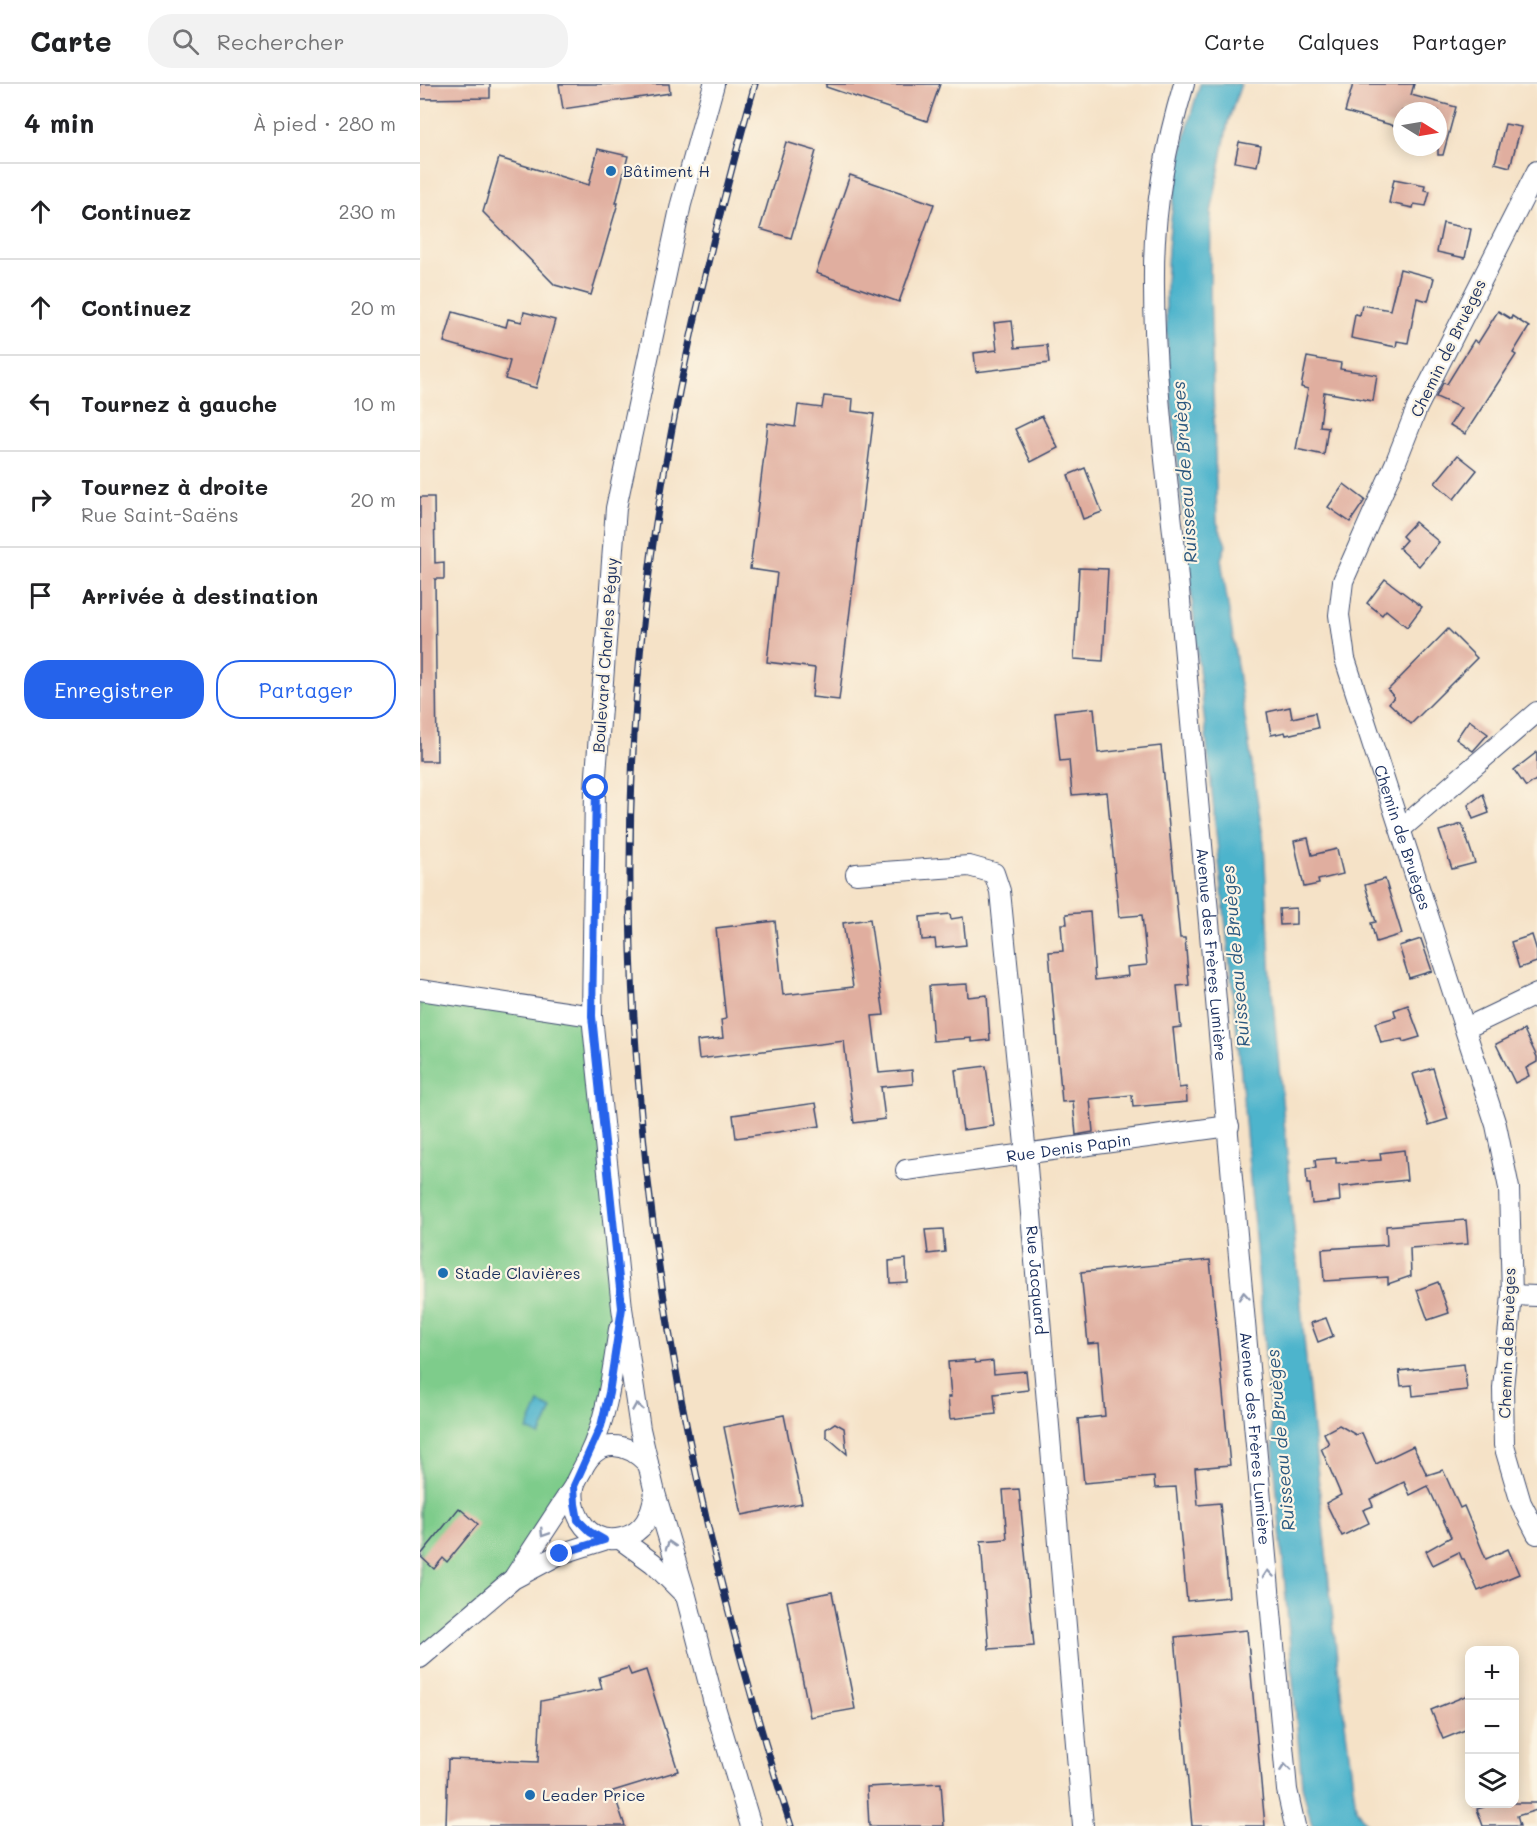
<!DOCTYPE html>
<html lang="fr">
<meta charset="utf-8">
<style>
:root{--surface:#fff;--page:#f2f2f2;--text:#202124;--muted:#757577;--line:#e0e0e0;--accent:#2563eb}
body{margin:0;font-family:Mali,sans-serif;background:var(--page);color:var(--text)}
.controls{position:absolute;right:18px;bottom:18px;display:grid;overflow:hidden;border-radius:12px;box-shadow:0 3px 15px #0003}
.controls button{width:54px;height:54px;display:grid;place-items:center;padding:0;border:0;border-bottom:2px solid var(--line);background:var(--surface);color:var(--text);font:30px sans-serif}
.compass{position:absolute;left:973px;top:18px;width:54px;height:54px;border-radius:50%;background:var(--surface);box-shadow:0 3px 15px #0003;rotate:101deg}
.stop{position:absolute;width:18px;height:18px;margin:-14px;border:4px solid #2563eb;border-radius:50%;background:#fff}
.stop.end{background:#2563eb;border-color:#fff;box-shadow:0 2px 6px #0008}
.list{margin:0;padding:0;list-style:none}
h2{display:flex;justify-content:space-between;align-items:center;height:78px;margin:0;padding:0 24px;font-size:26px}
h2 small{font-size:20px;font-weight:400;color:var(--muted)}
.list li{display:grid;grid-template-columns:39px 1fr auto;gap:18px;align-items:center;box-sizing:border-box;height:96px;padding:0 24px;border-top:2px solid var(--line)}
.list b{display:block;font-size:22px;white-space:nowrap}
.list p{margin:0;font-size:20px;white-space:nowrap;color:var(--muted)}
.list em{font-size:20px;font-style:normal;color:var(--muted)}
.actions{display:flex;gap:12px;padding:18px 24px}
.actions a{flex:1;padding:14px 0;border:2px solid var(--accent);border-radius:24px;text-align:center;font-size:21px;color:var(--accent)}
.actions .main{background:var(--accent);color:#fff}
.icon{flex:none;width:33px;height:33px;fill:none;stroke:currentColor;stroke-width:2;stroke-linecap:round;stroke-linejoin:round}
.map{position:relative;flex:none;width:1117px;height:1742px;overflow:hidden}
header{display:flex;align-items:center;gap:36px;box-sizing:border-box;height:84px;padding:0 30px;background:var(--surface);border-bottom:2px solid var(--line)}
header strong{font-size:28px}
nav{display:flex;gap:33px;margin-inline-start:auto;font-size:21px}
.search{width:420px;height:54px;background:var(--page);display:flex;align-items:center;gap:15px;box-sizing:border-box;padding:0 21px;border-radius:24px;color:var(--muted);font-size:22px}
main{display:flex}
aside{flex:1;background:var(--surface)}
.map>svg:first-child{display:block}
.green{fill:#7ecc8b;stroke:#4c7e74;stroke-width:1.5}
.water{fill:#4db4cc;stroke:#347295;stroke-width:1.5}
.building{fill:#e0ae9f}
.lines{fill:none;stroke-linecap:round;stroke-linejoin:round}
.minor-casing{stroke:#3c4a6e;stroke-width:22}
.minor{stroke:#fff;stroke-width:20}
.rail-casing{stroke:#1b2f5e;stroke-width:7}
.rail{stroke:#fcf5e5;stroke-width:4.5;stroke-dasharray:14;stroke-linecap:butt}
.oneway{stroke:#8d97ae}
.route{stroke:#2563eb;stroke-width:8}
.poi-dot{fill:#1f6fb2;stroke:#fcf5e5;stroke-width:2}
.labels{text-anchor:middle;stroke-width:4.5;stroke-linejoin:round;paint-order:stroke}
.poi-label{font-size:16px;fill:#1b2f5e;stroke:#fcf5e5;text-anchor:start}
.street-label{font-size:16px;fill:#1b2f5e;stroke:#fcf5e5}
.water-label{font-size:18px;font-style:italic;fill:#2a577f;stroke:#fcf5e5}
</style>
<header>
<strong>Carte</strong>
<div class="search"><svg class="icon" aria-label="search" viewBox="0 0 24 24"><circle cx="10" cy="10" r="6"/><path d="M15 15l6 6"/></svg>Rechercher</div>
<nav><a>Carte</a><a>Calques</a><a>Partager</a></nav>
</header>
<main>
<aside>
<h2>4 min<small>À pied · 280 m</small></h2>
<ul class="list">
<li><svg class="icon" aria-label="ahead" viewBox="0 0 24 24"><path d="M12 20V5M6 11l6-6 6 6"/></svg><div><b>Continuez</b></div><em>230 m</em></li>
<li><svg class="icon" aria-label="ahead" viewBox="0 0 24 24"><path d="M12 20V5M6 11l6-6 6 6"/></svg><div><b>Continuez</b></div><em>20 m</em></li>
<li><svg class="icon" aria-label="left" viewBox="0 0 24 24"><path d="M17 20v-9H6M10 6l-5 5 5 5"/></svg><div><b>Tournez à gauche</b></div><em>10 m</em></li>
<li><svg class="icon" aria-label="right" viewBox="0 0 24 24"><path d="M7 20v-9h11M14 6l5 5-5 5"/></svg><div><b>Tournez à droite</b><p>Rue Saint-Saëns</p></div><em>20 m</em></li>
<li><svg class="icon" aria-label="arrive" viewBox="0 0 24 24"><path d="M6 21V4h12l-3 4 3 4H6"/></svg><div><b>Arrivée à destination</b></div></li>
</ul>
<div class="actions"><a class="main">Enregistrer</a><a>Partager</a></div>
</aside>
<div class="map">
<svg width="1117" height="1742" viewBox="0 0 1117 1742">
<rect width="100%" height="100%" fill="#fcf5e5"/>
<filter id="ink" filterUnits="userSpaceOnUse"><feTurbulence type="fractalNoise" baseFrequency=".0167" numOctaves="2"/><feDisplacementMap in="SourceGraphic" scale="12" xChannelSelector="R" yChannelSelector="G"/><feConvolveMatrix kernelMatrix="1 2 1 2 8 2 1 2 1" color-interpolation-filters="sRGB"/></filter>
<filter id="wash" filterUnits="userSpaceOnUse"><feTurbulence type="fractalNoise" baseFrequency=".008" numOctaves="4" result="noise"/><feDisplacementMap in="SourceGraphic" scale="24" xChannelSelector="R" yChannelSelector="G"/><feGaussianBlur stdDeviation="1.35" result="paint"/><feColorMatrix in="noise" values="0 0 0 0 0 0 0 0 0 0 0 0 0 0 0 0 0 1.4 0 .05"/><feComposite in="paint" operator="in"/></filter>
<g filter="url(#wash)">
<rect width="100%" height="100%" fill="#f5e2c7"/>
<path class="green" d="M0 906 172 932 202 1224 181 1342 93 1495 0 1572Z"/>
<g class="water">
<path d="M780 0H821L808 38 791 129 790 206 797 438 806 461 801 475 802 482 844 760 851 896 887 1287 918 1584 936 1724 948 1742H892L882 1701 820 978 749 295C748 265 745 234 746 203 748 134 759 65 780 0Z"/>
<path d="M119 1319 132 1325 120 1352 107 1346Z"/>
</g>
<g id="blocks">
<g class="building">
<path d="M0 0H70V14L0 15Z"/>
<path d="M139 0H249L250 9 143 25Z"/>
<path d="M406 0H520L507 37 406 3Z"/>
<path d="M933 0H994L991 11 1036 23 1023 71H1018V27H982V44L925 28Z"/>
<path d="M1085 40 1101 43 1090 83 1075 79Z"/>
<path d="M366 58 396 67 371 154 340 145Z"/>
<path d="M819 58 841 62 837 82 815 78Z"/>
<path d="M178 65 208 72 196 119H198L171 211 135 201 63 128 79 74 169 101Z"/>
<path d="M430 91 514 120 479 218 396 189Z"/>
<path d="M974 95 1005 101 1004 106 1010 107 1006 122 994 120 993 124 969 119Z"/>
<path d="M1023 139 1051 145 1045 174 1017 168Z"/>
<path d="M980 185 1014 194 1008 217 997 214 988 259 977 257 976 263 931 254 935 230 940 231 942 221 970 226Z"/>
<path d="M1078 227 1091 235 1092 232 1109 243 1093 269 1096 271 1045 350 1030 341 1041 324 1016 313 1023 299 1027 300 1054 256 1058 259Z"/>
<path d="M33 228 86 243 88 235 102 238 104 228 135 236 116 304 85 295 90 277 24 258Z"/>
<path d="M592 237 595 264 627 261 629 279 556 288 554 269 577 266 574 239Z"/>
<path d="M887 273 921 279 920 285 957 291 953 317 904 308 900 342 908 343 904 371 876 365 888 305 881 303Z"/>
<path d="M404 312 433 315 432 327 454 330 419 616 392 613 395 584 347 578 357 489 330 485 348 339 375 343 378 321 402 324Z"/>
<path d="M622 332 638 364 611 378 595 345Z"/>
<path d="M1038 371 1057 386 1034 415 1015 399Z"/>
<path d="M665 384 682 428 663 435 648 391Z"/>
<path d="M924 400 945 416 930 438 908 423Z"/>
<path d="M0 413H14L15 479 24 478V495H15L17 677H0Z"/>
<path d="M995 438 1019 458 999 482 979 464 986 456 982 452Z"/>
<path d="M659 484 688 485 683 577 654 575Z"/>
<path d="M965 495 1002 523 987 543 966 526 962 531 947 519Z"/>
<path d="M1028 545 1057 574 991 640 969 619 974 613 968 606Z"/>
<path d="M870 623 872 634 895 629 898 644 866 651 865 648 851 651 847 628Z"/>
<path d="M674 624 678 669 741 662 760 854H765L769 901 757 902 761 943 753 944 759 1004 766 1003 767 1018 713 1023 712 1011 670 1015 673 1048 656 1051 653 1017 642 1018 629 868 643 867 641 840H647L646 830 670 828 675 896 708 892 707 883 727 881 722 831 699 833 687 708 652 711 649 676 640 677 635 628Z"/>
<path d="M1049 636 1068 650 1053 667 1036 655Z"/>
<path d="M1117 668V695L1106 703 1094 686Z"/>
<path d="M1063 710 1069 729 1053 735 1048 721Z"/>
<path d="M1042 740 1055 779 1032 785 1019 747Z"/>
<path d="M888 754 892 771 917 765 923 790 898 796 899 800 884 803 874 757Z"/>
<path d="M965 795 982 850 956 858 951 839 956 838 945 801Z"/>
<path d="M876 824V840L860 841 859 825Z"/>
<path d="M530 830 531 835 543 833 546 861 516 864 515 855 502 856 500 833Z"/>
<path d="M450 835 464 931 452 932 459 989 492 986 493 1000 461 1003 465 1035 434 1039 424 957 279 975 277 957 303 954 301 936 306 935 296 844 355 837 363 911 433 903 423 839Z"/>
<path d="M1112 851 1117 867V878L1099 884 1091 858Z"/>
<path d="M1001 855 1012 887 989 894 979 862Z"/>
<path d="M547 900 548 913 567 911 570 956 552 958V954L513 957 509 902Z"/>
<path d="M988 921 1000 953 983 958 982 955 961 959 955 939 976 933 974 926Z"/>
<path d="M1104 946 1117 973V978L1106 984 1109 992 1095 999 1076 960Z"/>
<path d="M566 982 574 1042 543 1046 535 986Z"/>
<path d="M1013 984 1028 1035 1009 1041 993 990Z"/>
<path d="M396 1019 400 1042 316 1054 313 1031Z"/>
<path d="M984 1066 987 1096 919 1103 920 1117 892 1120 890 1100H887L886 1085 896 1084 895 1076 916 1074V1079L961 1076 960 1069Z"/>
<path d="M1046 1136 1048 1160 990 1164 991 1192 968 1200V1193L904 1197 902 1165 967 1161 966 1142Z"/>
<path d="M523 1145 525 1168 508 1170 505 1146Z"/>
<path d="M486 1175 487 1198 470 1199 469 1177Z"/>
<path d="M790 1176 810 1381 775 1384 778 1421 800 1419 809 1513 767 1517 756 1403 735 1404 734 1393 664 1399 658 1335 685 1332 679 1259 668 1260 661 1188Z"/>
<path d="M1018 1198 1029 1229 1008 1236 997 1206Z"/>
<path d="M906 1234 913 1252 898 1258 891 1239Z"/>
<path d="M554 1276 555 1279 573 1277 574 1290 606 1287 608 1306 574 1310 576 1330 530 1335 528 1313H531L528 1278Z"/>
<path d="M1044 1280 1047 1306 993 1312 992 1301 981 1302 979 1287Z"/>
<path d="M364 1331 382 1419 322 1431 304 1343Z"/>
<path d="M415 1339 424 1344 427 1370 406 1352V1345Z"/>
<path d="M919 1341 936 1351 942 1349 956 1380 993 1362 1007 1391 1023 1386 1040 1424 1044 1422 1066 1475 1088 1465 1099 1490 1058 1507 1044 1475H1042L1039 1468 1013 1481 1006 1467 1031 1453 1008 1402 990 1411 984 1398 950 1415 953 1422 943 1426 949 1439 922 1452 906 1419 921 1411 901 1364 909 1360 904 1349Z"/>
<path d="M599 1405 614 1562 569 1565 561 1457 587 1455 583 1406Z"/>
<path d="M39 1424 58 1440 27 1478 23 1474 14 1485 0 1472Z"/>
<path d="M412 1508 435 1625 390 1633 367 1517Z"/>
<path d="M827 1546 845 1742H772L755 1553Z"/>
<path d="M208 1584 211 1591 226 1586 258 1687 193 1707 205 1742H26L28 1675 118 1678 121 1617 182 1605 179 1593Z"/>
<path d="M1050 1610V1644L1023 1655 1011 1626Z"/>
<path d="M521 1699 524 1742H449L447 1703Z"/>
<path d="M1062 1719H1117V1726L1097 1732 1100 1742H1063L1057 1725 1064 1723Z"/>
</g>
</g>
</g>
<g filter="url(#ink)">
<use href="#blocks" fill-opacity="0" stroke="#3c4a6e" stroke-width="1.5"/>
<g class="lines">
<defs>
<g id="minor">
<path d="M294 0 261 120 196 424 175 704 172 932 202 1224 220 1345 235 1409 266 1512 295 1623 331 1742"/>
<path id="s1" d="M764 0C746 60 734 125 734 188 733 287 746 385 757 483L867 1706 875 1742"/>
<path id="s2" d="M1117 87 997 324 975 380 923 497 919 531 925 575 1076 1041 1089 1104 1092 1211 1083 1304 1084 1361 1101 1419 1117 1450"/>
<path d="M982 744 1117 628"/>
<path id="s3" d="M436 790 549 782 574 789 580 807 606 1071 663 1742"/>
<path d="M0 906 172 932"/>
<path d="M1046 944 1117 910"/>
<path id="s4" d="M486 1086 809 1042"/>
<path d="M1092 1211 1117 1212"/>
<path d="M168 1373C188 1332 192 1289 199 1245"/>
<path d="M228 1380C206 1357 177 1353 162 1386 159 1391 155 1398 154 1403 150 1432 170 1462 202 1454 225 1448 231 1431 235 1409"/>
<path d="M200 1455 233 1479 264 1510"/>
<path d="M95 1492 154 1402"/>
<path d="M0 1574 93 1495 140 1470 184 1456"/>
</g>
</defs>
<use href="#minor" class="minor-casing"/>
<use href="#minor" class="minor"/>
<defs>
<path id="rail" d="M335 0C287 171 245 345 225 522 178 931 245 1353 371 1742"/>
</defs>
<use href="#rail" class="rail-casing"/>
<use href="#rail" class="rail"/>
</g>
<defs><path id="oneway-chevron" d="M-2-3.5L2.5 0L-2 3.5" fill="none" stroke-width="1.6" stroke-linecap="round" stroke-linejoin="round" transform="scale(1.5)"/></defs>
<g class="oneway">
<use href="#oneway-chevron" transform="translate(824 1212) rotate(-95)"/>
<use href="#oneway-chevron" transform="translate(217 1323) rotate(-99)"/>
<use href="#oneway-chevron" transform="translate(124 1449) rotate(123)"/>
<use href="#oneway-chevron" transform="translate(250 1461) rotate(-107)"/>
<use href="#oneway-chevron" transform="translate(848 1490) rotate(-95)"/>
<use href="#oneway-chevron" transform="translate(865 1684) rotate(-95)"/>
</g>
</g>
<g class="lines" filter="url(#ink)">
<path class="route" d="M140 1470 184 1456 170 1448 158 1436 155 1420 154 1402 181 1342 189 1309 202 1224 172 932 176 704"/>
</g>
<g class="poi-dot">
<circle cx="191" cy="87" r="6"/>
<circle cx="23" cy="1189" r="6"/>
<circle cx="110" cy="1711" r="6"/>
</g>
<g class="labels">
<g class="poi-label">
<text x="203" y="93">Bâtiment H</text>
<text x="35" y="1195">Stade Clavières</text>
<text x="122" y="1717">Leader Price</text>
</g>
<g class="street-label">
<text transform="translate(1028 264) rotate(-64)" y="6">Chemin de Bruèges</text>
<text transform="translate(185 571) rotate(-86)" y="6">Boulevard Charles Péguy</text>
<text dy="6" stroke="none"><textPath href="#s2" startOffset="720">Chemin de Bruèges</textPath></text>
<text dy="6" stroke="none"><textPath href="#s1" startOffset="876">Avenue des Frères Lumière</textPath></text>
<text dy="6" stroke="none"><textPath href="#s4" startOffset="164">Rue Denis Papin</textPath></text>
<text dy="6" stroke="none"><textPath href="#s3" startOffset="549">Rue Jacquard</textPath></text>
<text transform="translate(1087 1259) rotate(-88)" y="6">Chemin de Bruèges</text>
<text dy="6" stroke="none"><textPath href="#s1" startOffset="1362">Avenue des Frères Lumière</textPath></text>
</g>
<g class="water-label">
<text transform="translate(765 388) rotate(-94)" y="6">Ruisseau de Bruèges</text>
<text transform="translate(816 872) rotate(-95)" y="6">Ruisseau de Bruèges</text>
<text transform="translate(861 1356) rotate(-95)" y="6">Ruisseau de Bruèges</text>
</g>
</g>
</svg>
<div class="controls">
<button>+</button>
<button>−</button>
<button><svg class="icon" aria-label="layers" viewBox="0 0 24 24"><path d="M12 4l9 5-9 5-9-5zM3 14l9 5 9-5"/></svg></button>
</div>
<svg class="compass" viewBox="-18 -18 36 36"><path d="M0-13l5 13h-10z" fill="#e53935"/><path d="M0 13l5-13h-10z" fill="#757577"/></svg>
<div class="stop" style="left:176px;top:704px"></div>
<div class="stop end" style="left:140px;top:1470px"></div>
</div>
</main>
